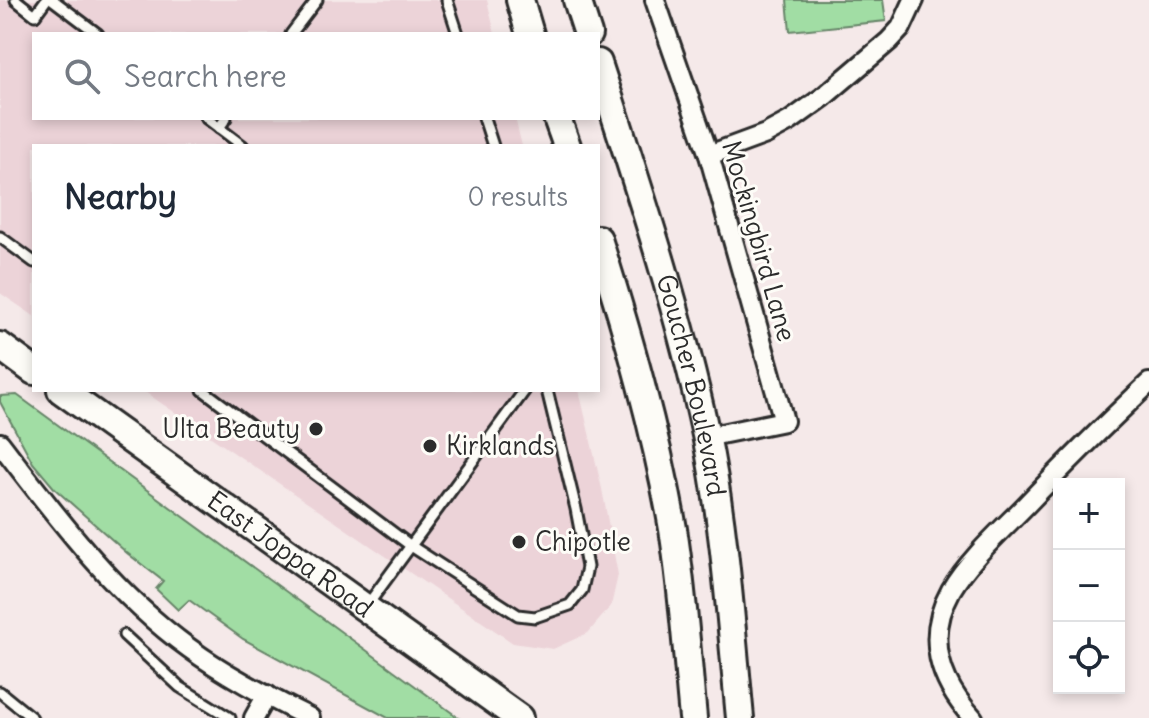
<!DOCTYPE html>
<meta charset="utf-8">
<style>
:root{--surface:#fff;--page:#f6f6f7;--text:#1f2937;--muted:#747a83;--line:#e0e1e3}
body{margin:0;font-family:Delius,sans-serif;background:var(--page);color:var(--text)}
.controls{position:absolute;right:24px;bottom:24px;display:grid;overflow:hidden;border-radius:0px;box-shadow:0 4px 12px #0003}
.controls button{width:72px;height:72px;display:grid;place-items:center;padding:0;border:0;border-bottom:2px solid var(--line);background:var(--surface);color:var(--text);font:40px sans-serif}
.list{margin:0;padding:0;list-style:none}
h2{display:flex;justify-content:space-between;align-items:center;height:104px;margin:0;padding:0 32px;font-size:34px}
h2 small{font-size:26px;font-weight:400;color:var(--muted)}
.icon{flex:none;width:44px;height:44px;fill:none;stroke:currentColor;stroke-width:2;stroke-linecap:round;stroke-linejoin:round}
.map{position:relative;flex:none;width:1149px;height:718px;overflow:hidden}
.search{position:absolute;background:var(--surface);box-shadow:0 4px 12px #0003;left:32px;top:32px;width:568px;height:88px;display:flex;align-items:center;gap:20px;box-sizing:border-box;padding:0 28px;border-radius:0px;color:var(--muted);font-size:30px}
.panel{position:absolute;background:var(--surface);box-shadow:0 4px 12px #0003;left:32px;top:144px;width:568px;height:248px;border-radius:0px}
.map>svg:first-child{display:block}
.built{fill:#ecd3d8}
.green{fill:#a1dda4;stroke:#668468;stroke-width:2}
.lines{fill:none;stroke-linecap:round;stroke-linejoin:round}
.lane-casing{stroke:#2b2b2b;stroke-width:15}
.street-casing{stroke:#2b2b2b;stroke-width:24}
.secondary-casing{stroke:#2b2b2b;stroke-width:32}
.lane{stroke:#fdfcf7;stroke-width:9}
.street{stroke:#fdfcf7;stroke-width:18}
.secondary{stroke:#fdfcf7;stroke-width:26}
.poi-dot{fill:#2b2b2b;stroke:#fdfcf7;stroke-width:3}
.labels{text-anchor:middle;stroke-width:6;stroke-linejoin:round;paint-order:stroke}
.street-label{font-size:26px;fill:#2b2b2b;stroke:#fdfcf7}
.poi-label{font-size:26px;fill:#2b2b2b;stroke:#fdfcf7;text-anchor:start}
</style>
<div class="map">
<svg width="1149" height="718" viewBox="0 0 1149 718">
<rect width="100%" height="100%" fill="#f5e9e9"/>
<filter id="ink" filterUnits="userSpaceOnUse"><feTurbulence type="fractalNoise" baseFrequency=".0125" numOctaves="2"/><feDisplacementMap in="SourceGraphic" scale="16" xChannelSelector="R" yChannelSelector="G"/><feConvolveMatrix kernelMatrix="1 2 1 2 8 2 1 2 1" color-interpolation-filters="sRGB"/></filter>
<g filter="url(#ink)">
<g class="built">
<path d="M0 0H487L495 34H34V118H515L522 146H34V316L0 293Z"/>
<path d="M142 390H579L602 489 618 575 611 606 588 633 553 649 513 643Z"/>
</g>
<g class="green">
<path d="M787 0H883L886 21 790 31Z"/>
<path d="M17 395 459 718H388L243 639 189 600 178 610 156 589 163 581 127 553 55 489 33 463 0 402V396Z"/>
</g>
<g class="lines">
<defs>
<g id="lane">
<path d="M16 0 35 15 46 0"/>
<path d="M53 0 98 34"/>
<path d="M447 0 458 34"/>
<path d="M291 34 317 0"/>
<path d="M206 118 243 146"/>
<path d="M484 118 493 146"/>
<path d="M219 128 226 118"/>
<path d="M0 237 34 262"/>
<path d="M203 390 411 546 518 615 535 617 570 605 582 590 587 567 576 509 547 390"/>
<path d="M366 607 525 390"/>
<path d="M124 635 180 687 230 718"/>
<path d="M0 692 32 718"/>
</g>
<g id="street">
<path d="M655 0 709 155 784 421 706 437"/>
<path d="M709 155 766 134 790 121 822 98 889 41 901 28 914 0"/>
<path d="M0 443C56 516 113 593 189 648 227 676 269 697 310 718"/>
<path d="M254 718 267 695"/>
<path d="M973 718C939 681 925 637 951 590 969 559 1003 529 1028 503 1067 462 1108 422 1149 383"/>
</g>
<g id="secondary">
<path d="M520 0 530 34"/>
<path d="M577 0 588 34"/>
<path id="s1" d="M598 63C638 186 679 309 706 435 725 528 731 624 740 718"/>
<path d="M557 118 567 146"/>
<path d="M598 239C628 334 656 431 673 529 683 592 687 655 693 718"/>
<path d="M0 346 34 371"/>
<path id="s2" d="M61 390 519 718"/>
</g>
</defs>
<use href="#lane" class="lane-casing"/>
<use href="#street" class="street-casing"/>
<use href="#secondary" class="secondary-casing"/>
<use href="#lane" class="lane"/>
<use href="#street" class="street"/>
<use href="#secondary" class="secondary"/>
</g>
</g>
<g class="poi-dot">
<circle cx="316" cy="429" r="8"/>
<circle cx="430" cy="446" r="8"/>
<circle cx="519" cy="542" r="8"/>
</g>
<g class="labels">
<g class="street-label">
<text transform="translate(759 241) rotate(74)" y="9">Mockingbird Lane</text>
<text dy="9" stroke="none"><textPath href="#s1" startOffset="336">Goucher Boulevard</textPath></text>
<text dy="9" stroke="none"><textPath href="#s2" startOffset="282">East Joppa Road</textPath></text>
</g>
<g class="poi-label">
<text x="300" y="438" text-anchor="end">Ulta Beauty</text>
<text x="446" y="455">Kirklands</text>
<text x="535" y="551">Chipotle</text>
</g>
</g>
</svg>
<div class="controls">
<button>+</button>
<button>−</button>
<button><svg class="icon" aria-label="locate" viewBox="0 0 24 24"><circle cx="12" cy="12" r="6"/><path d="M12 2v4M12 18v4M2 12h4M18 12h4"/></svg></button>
</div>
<div class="search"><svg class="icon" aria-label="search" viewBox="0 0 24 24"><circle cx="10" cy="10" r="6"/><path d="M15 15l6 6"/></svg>Search here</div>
<section class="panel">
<h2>Nearby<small>0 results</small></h2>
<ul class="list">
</ul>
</section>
</div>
